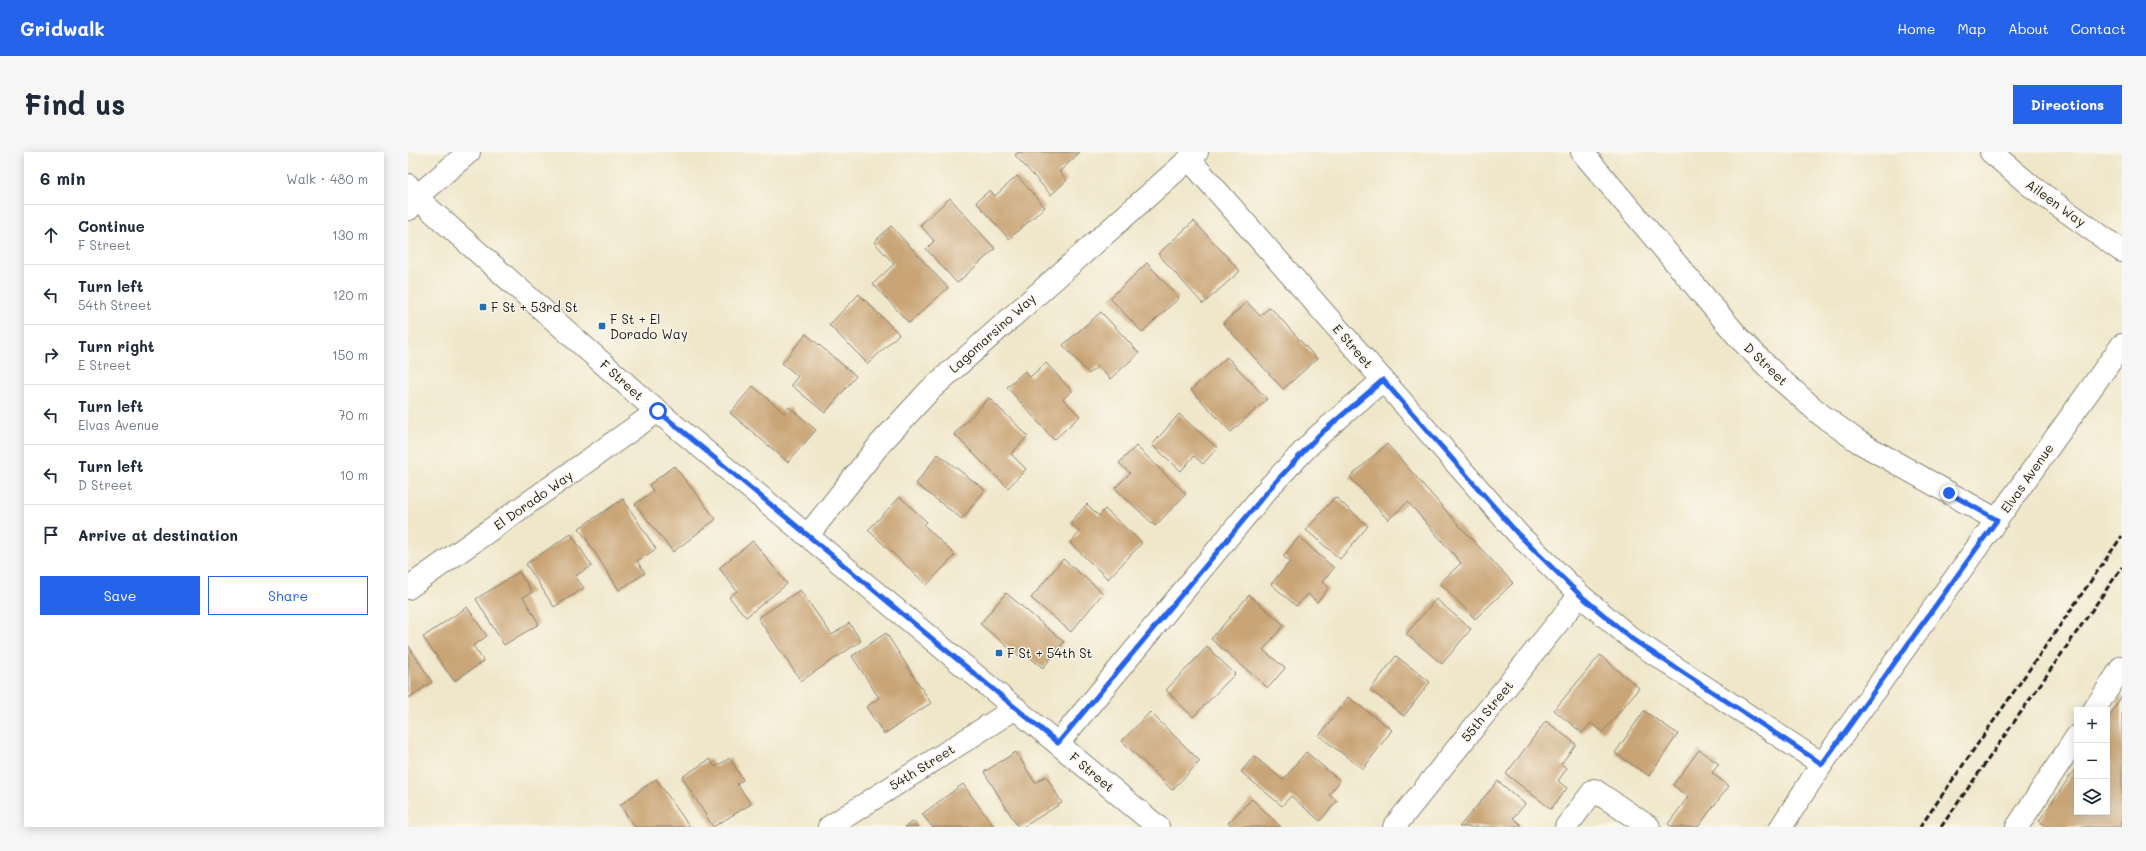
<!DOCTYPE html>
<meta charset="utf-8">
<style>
:root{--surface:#fff;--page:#f6f6f7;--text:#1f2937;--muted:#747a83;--line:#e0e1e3;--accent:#2563eb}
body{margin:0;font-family:Mali,sans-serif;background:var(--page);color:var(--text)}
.controls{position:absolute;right:12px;bottom:12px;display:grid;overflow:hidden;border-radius:0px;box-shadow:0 2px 10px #0003}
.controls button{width:36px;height:36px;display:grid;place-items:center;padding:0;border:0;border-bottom:1px solid var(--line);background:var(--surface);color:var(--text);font:20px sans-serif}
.stop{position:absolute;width:12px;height:12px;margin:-9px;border:3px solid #2563eb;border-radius:50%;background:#fff}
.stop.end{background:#2563eb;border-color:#fff;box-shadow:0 1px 4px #0008}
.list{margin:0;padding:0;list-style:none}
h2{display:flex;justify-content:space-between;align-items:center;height:52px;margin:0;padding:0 16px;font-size:17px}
h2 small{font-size:13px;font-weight:400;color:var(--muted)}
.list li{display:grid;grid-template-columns:26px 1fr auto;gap:12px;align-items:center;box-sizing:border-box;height:60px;padding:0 16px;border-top:1px solid var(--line)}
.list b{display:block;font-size:15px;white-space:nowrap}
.list p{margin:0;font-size:13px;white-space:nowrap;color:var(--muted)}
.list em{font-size:13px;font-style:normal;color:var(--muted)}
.actions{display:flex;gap:8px;padding:12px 16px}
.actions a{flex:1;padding:9px 0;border:1px solid var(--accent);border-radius:0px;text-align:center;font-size:14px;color:var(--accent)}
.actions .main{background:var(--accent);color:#fff}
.icon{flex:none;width:22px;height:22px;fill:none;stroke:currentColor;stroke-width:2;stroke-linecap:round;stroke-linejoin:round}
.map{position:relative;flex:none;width:1714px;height:675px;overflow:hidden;border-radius:0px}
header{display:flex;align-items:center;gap:24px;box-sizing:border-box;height:56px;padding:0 20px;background:var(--accent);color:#fff}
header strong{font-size:19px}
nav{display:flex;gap:22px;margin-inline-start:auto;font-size:14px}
.intro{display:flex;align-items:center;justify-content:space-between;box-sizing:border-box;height:96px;padding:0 24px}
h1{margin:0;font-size:28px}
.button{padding:10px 18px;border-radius:0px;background:var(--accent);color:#fff;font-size:14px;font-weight:700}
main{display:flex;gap:24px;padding:0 24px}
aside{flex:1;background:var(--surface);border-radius:0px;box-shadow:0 2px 10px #0003}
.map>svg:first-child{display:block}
.building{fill:#c9a476}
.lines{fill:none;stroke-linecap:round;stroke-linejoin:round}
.minor-casing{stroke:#868274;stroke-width:24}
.minor{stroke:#fff;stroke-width:22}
.rail{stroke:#1c1c1c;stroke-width:3;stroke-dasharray:6 3;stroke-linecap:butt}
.route{stroke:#2563eb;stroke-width:5}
.poi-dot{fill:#1f6fb2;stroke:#fbf7ec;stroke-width:1.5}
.labels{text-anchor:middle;stroke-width:3;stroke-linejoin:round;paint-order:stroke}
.street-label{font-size:13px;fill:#1c1c1c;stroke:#fbf7ec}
.poi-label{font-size:13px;fill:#1c1c1c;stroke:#fbf7ec;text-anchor:start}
</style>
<header>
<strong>Gridwalk</strong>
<nav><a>Home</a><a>Map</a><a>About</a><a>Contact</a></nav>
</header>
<div class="intro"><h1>Find us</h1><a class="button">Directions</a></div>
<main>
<aside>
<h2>6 min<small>Walk · 480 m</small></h2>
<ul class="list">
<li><svg class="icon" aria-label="ahead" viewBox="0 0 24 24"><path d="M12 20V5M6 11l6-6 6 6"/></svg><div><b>Continue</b><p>F Street</p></div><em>130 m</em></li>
<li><svg class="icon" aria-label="left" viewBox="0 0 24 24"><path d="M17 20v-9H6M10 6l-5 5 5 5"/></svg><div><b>Turn left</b><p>54th Street</p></div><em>120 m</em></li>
<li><svg class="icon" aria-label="right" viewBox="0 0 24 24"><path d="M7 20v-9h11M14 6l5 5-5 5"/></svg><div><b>Turn right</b><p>E Street</p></div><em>150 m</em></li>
<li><svg class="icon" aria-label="left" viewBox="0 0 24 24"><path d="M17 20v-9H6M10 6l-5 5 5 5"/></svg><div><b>Turn left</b><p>Elvas Avenue</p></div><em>70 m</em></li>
<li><svg class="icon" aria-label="left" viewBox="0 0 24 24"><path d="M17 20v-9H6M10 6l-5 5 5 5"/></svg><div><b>Turn left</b><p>D Street</p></div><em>10 m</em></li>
<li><svg class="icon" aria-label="arrive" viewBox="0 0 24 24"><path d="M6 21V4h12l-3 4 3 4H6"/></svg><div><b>Arrive at destination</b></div></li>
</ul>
<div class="actions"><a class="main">Save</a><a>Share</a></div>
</aside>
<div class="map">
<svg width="1714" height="675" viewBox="0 0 1714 675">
<rect width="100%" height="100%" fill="#fbf7ec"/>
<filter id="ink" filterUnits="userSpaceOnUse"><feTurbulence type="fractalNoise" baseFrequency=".025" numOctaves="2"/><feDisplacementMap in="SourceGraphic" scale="8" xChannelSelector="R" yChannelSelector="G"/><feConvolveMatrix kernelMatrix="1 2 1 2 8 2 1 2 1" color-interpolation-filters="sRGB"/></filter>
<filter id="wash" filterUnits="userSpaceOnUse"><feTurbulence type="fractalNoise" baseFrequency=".012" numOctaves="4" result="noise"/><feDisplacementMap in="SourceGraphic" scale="16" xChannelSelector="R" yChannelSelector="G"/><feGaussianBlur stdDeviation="0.9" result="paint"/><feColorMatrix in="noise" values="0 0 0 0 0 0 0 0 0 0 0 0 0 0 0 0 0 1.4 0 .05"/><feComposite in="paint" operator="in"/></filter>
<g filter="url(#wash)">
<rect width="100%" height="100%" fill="#f0e7cb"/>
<g id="blocks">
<g class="building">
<path d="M611 0H672L651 20 659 28 643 43 607 3Z"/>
<path d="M609 24 637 55 601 87 568 50 582 38 587 44Z"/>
<path d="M542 46 587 97 549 131 518 97 526 89 512 73Z"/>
<path d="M786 69 832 119 795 152 750 102Z"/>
<path d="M483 74 540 136 501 171 465 132 486 112 466 90Z"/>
<path d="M739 111 771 146 734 180 702 146Z"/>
<path d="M451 142 491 182 460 212 421 173Z"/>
<path d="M839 150 852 164 862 155 909 207 875 237 815 171Z"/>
<path d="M693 160 731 201 702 227 690 214 681 222 655 193Z"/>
<path d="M398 182 448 224 417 261 383 233 390 224 374 211Z"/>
<path d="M819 205 859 247 823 280 783 238Z"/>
<path d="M638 211 664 239 655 247 672 264 646 288 599 235 617 219 622 225Z"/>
<path d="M345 234 376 261 381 255 408 278 380 310 322 261Z"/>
<path d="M581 246 620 284 603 302 618 317 600 336 546 282Z"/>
<path d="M771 262 809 296 795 312 786 304 773 319 744 293Z"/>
<path d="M979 292 1048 370 1105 431 1067 467 1032 431 1053 411 1000 350 980 368 942 325Z"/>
<path d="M728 294 778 342 747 374 707 336 722 321 711 311Z"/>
<path d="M530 302 577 338 554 367 508 332Z"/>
<path d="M266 314 308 367 265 400 227 352 245 339 241 333Z"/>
<path d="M492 345 519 370 516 373 547 403 519 433 460 378Z"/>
<path d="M927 345 960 374 932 407 898 378Z"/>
<path d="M215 347 248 397 229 409 237 421 211 438 171 376Z"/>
<path d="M679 352 691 364 697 357 734 391 700 427 662 391 672 380 662 371Z"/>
<path d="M163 382 184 414 167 424 176 436 146 455 118 412Z"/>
<path d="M891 385 926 416 914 430 921 436 909 450 900 442 888 454 863 432 882 410 875 404Z"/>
<path d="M345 389 379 432 338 465 321 445 329 439 311 416Z"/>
<path d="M655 407 695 441 663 480 623 446Z"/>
<path d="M111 420 124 440 115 445 131 472 96 493 68 447Z"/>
<path d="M392 438 424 483 441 471 453 489 393 529 350 466Z"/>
<path d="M598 441 656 490 635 516 615 500 611 504 572 472Z"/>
<path d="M841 443 876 473 855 498 877 516 860 536 803 487Z"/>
<path d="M1028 447 1063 477 1034 512 998 482Z"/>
<path d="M59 455 79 484 65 494 76 509 46 529 15 485Z"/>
<path d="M478 481 523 551 476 582 458 555 471 546 444 504Z"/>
<path d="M0 493 24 530 0 546Z"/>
<path d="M799 495 827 522 785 565 758 538Z"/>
<path d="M1192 503 1231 536 1195 580 1183 571 1174 581 1146 558Z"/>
<path d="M988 504 1022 530 996 564 962 538Z"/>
<path d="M1714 543V675H1640L1631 669 1669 614V660H1699V569Z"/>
<path d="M940 545 984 578 955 617 911 584Z"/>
<path d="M1236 559 1270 582 1241 624 1207 601Z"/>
<path d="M742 560 792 609 764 638 714 589Z"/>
<path d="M1138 569 1168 592 1153 612 1159 616 1150 629 1159 636 1143 657 1098 622Z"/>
<path d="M1291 598 1311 612 1304 621 1321 634 1290 675H1264L1260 672 1280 645 1265 633Z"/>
<path d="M608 600 627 631 638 624 654 651 615 675H610L576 620Z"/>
<path d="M898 600 932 629 921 643 929 649 912 669 883 644 874 654 833 620 846 604 875 628Z"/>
<path d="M322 606 335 628 329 632 343 652 305 675 274 625 302 607 307 615Z"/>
<path d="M248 627 282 675H227L212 653Z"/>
<path d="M1090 629 1117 652 1105 666 1113 673 1111 675H1051Z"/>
<path d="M555 632 586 675H524L514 662Z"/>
<path d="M844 647 873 675H825L820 671Z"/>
<path d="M506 669 510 675H497Z"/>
</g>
</g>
</g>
<g filter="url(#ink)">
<use href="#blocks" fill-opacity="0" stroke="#868274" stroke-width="1"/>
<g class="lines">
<defs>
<g id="minor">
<path d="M1174 0 1332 187 1371 226 1412 262 1451 290 1589 368"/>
<path d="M1583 0 1623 34 1714 99"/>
<path d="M781 7 1110 382 1172 443 1224 487 1414 612"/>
<path d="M0 33 8 45 236 248 750 675"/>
<path d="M1 57 8 45 61 0"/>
<path d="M400 383 472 292 522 238 789 0"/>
<path d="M0 436 250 259"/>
<path d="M1686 558 1714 515"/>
<path d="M650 591 863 333 910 284 975 228"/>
<path d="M421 675 608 556"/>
<path d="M986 675 1172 443"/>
<path d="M1158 675 1186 638 1241 675"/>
<path d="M1373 675 1414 612 1714 193"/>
<path d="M1609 675 1669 584"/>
</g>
</defs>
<use href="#minor" class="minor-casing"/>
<use href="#minor" class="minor"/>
<g class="rail">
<path d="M1512 675 1714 384"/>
<path d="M1533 675 1714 415"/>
</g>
</g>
</g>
<g class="lines" filter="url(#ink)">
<path class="route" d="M250 259 650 591 864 334 910 284 975 228 1110 382 1172 443 1224 487 1414 612 1589 368 1541 341"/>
</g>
<g class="poi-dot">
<rect x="71" y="151" width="8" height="8" rx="2"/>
<rect x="190" y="170" width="8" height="8" rx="2"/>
<rect x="587" y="497" width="8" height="8" rx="2"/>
</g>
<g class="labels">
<g class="street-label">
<text transform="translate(1648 51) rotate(36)" y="5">Aileen Way</text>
<text transform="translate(584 181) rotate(-42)" y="5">Lagomarsino Way</text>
<text transform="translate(945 194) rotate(49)" y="5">E Street</text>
<text transform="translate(1358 212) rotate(44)" y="5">D Street</text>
<text transform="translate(214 228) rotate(42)" y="5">F Street</text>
<text transform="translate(1619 326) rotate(-55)" y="5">Elvas Avenue</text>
<text transform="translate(125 348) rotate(-35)" y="5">El Dorado Way</text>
<text transform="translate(1079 559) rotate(-51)" y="5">55th Street</text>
<text transform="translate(514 615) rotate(-32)" y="5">54th Street</text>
<text transform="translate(684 620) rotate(40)" y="5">F Street</text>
</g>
<g class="poi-label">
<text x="83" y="160">F St + 53rd St</text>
<text x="202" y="172">F St + El<tspan x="202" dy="15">Dorado Way</tspan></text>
<text x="599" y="506">F St + 54th St</text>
</g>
</g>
</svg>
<div class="controls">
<button>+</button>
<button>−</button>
<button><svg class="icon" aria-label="layers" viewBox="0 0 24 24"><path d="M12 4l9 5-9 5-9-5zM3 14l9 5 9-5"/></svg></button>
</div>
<div class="stop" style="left:250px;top:259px"></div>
<div class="stop end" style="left:1541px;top:341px"></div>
</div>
</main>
